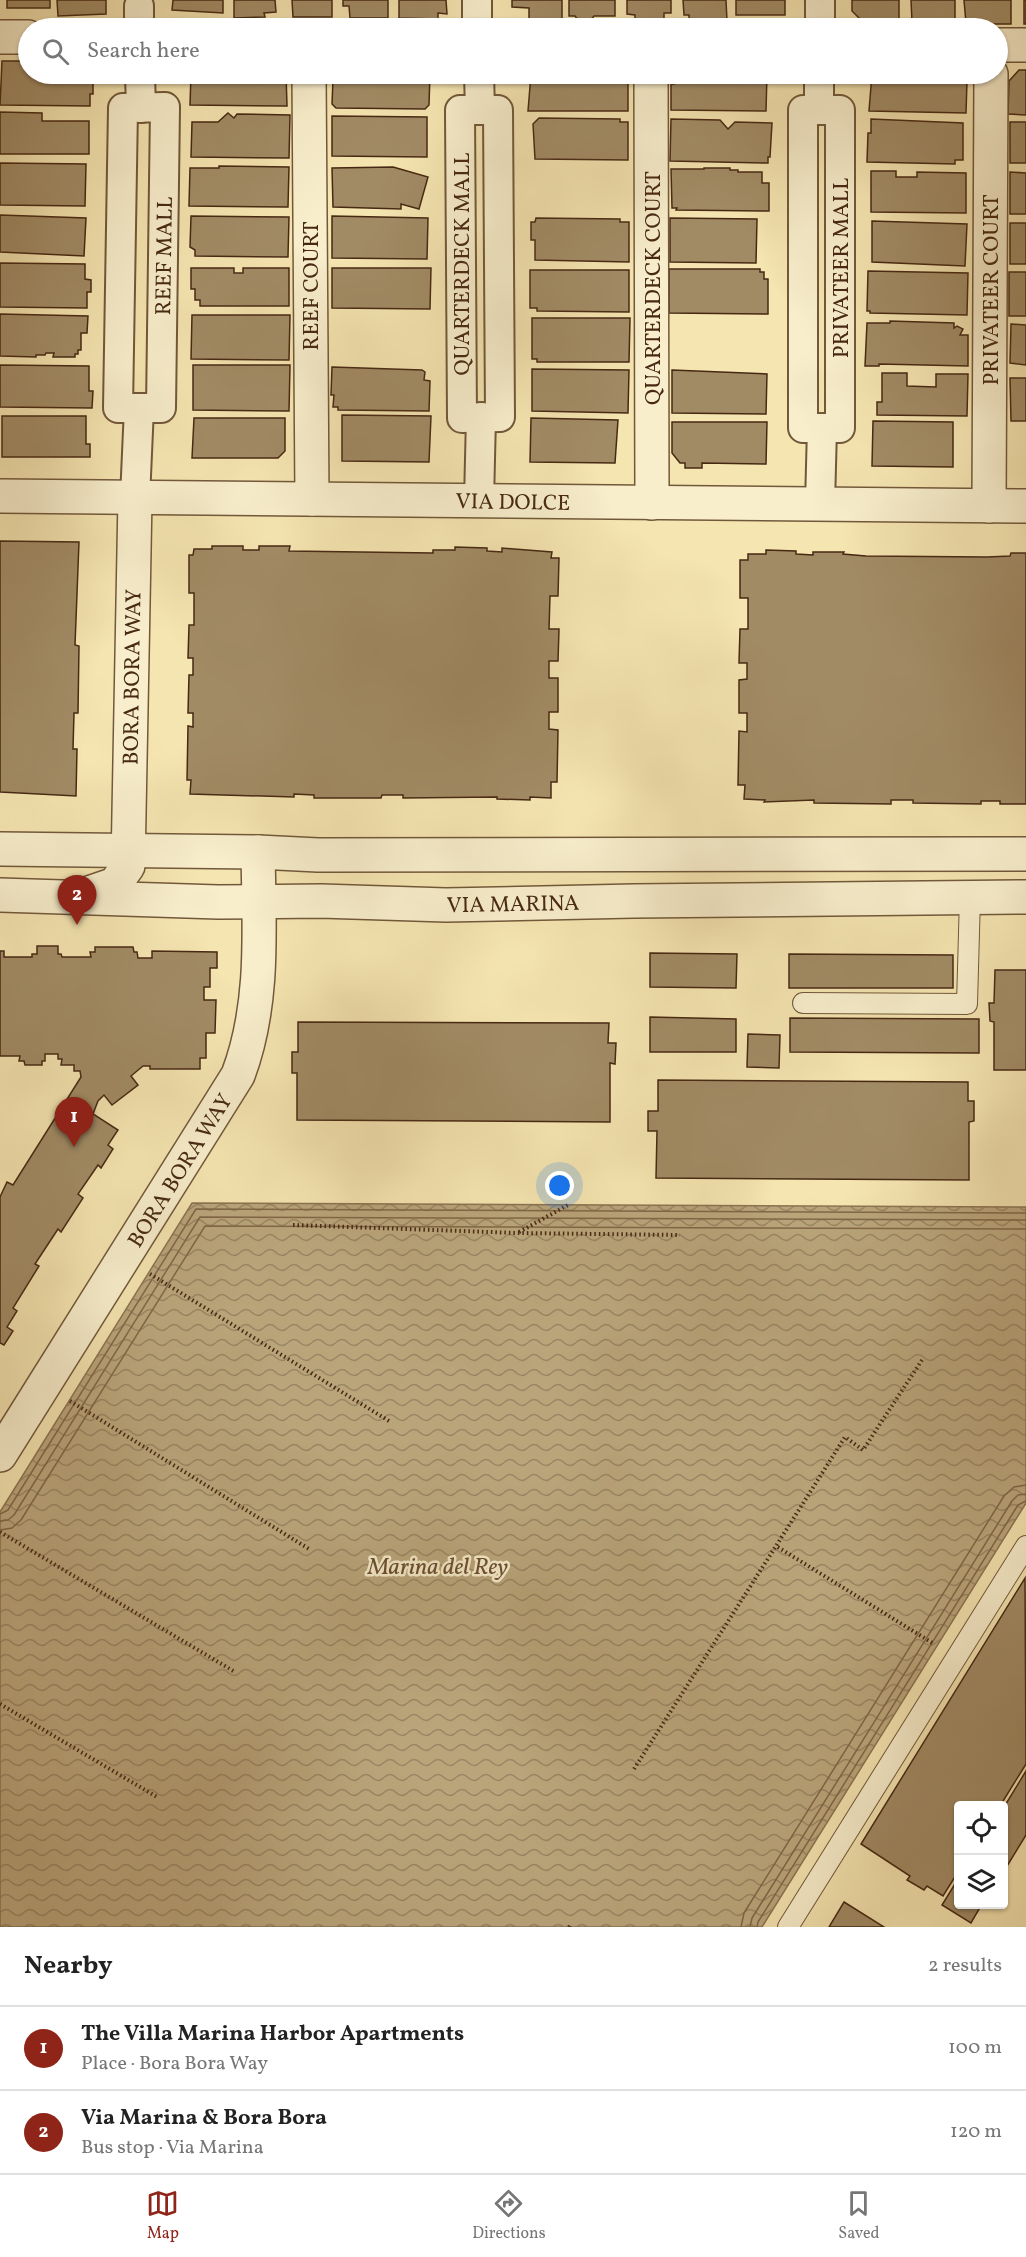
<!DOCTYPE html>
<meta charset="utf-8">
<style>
:root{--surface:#fff;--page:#f6f6f6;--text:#222;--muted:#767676;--line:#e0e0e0;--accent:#8f2418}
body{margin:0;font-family:Vollkorn,serif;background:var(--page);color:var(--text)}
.controls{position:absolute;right:18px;bottom:18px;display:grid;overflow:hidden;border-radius:6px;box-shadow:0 2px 4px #0004}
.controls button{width:54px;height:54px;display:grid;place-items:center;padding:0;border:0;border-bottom:2px solid var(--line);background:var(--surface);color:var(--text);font:30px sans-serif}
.you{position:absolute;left:560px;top:1186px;width:21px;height:21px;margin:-15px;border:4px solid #fff;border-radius:50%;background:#1a73e8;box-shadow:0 0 0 9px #1a73e833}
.badge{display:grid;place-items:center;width:39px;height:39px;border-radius:50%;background:var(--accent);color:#fff;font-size:20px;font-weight:700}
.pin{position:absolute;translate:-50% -50px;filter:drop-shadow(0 2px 3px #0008)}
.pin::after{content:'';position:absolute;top:32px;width:21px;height:18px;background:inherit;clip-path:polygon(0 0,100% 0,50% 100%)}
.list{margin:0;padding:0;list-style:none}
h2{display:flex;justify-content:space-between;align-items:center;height:78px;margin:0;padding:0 24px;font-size:26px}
h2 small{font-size:20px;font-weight:400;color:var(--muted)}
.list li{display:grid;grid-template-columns:39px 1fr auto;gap:18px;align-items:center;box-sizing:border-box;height:84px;padding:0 24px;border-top:2px solid var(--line)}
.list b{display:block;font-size:22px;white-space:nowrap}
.list p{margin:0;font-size:20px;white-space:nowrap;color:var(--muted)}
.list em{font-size:20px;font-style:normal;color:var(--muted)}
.icon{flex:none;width:33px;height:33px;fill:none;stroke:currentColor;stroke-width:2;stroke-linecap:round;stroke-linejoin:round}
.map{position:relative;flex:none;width:1026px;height:1927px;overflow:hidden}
.search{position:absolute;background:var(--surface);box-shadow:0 2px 4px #0004;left:18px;right:18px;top:18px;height:66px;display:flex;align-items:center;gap:15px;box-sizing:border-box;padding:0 21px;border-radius:33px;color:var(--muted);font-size:22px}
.sheet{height:246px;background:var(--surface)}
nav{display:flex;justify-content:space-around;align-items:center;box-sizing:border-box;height:84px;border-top:2px solid var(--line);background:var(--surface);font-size:16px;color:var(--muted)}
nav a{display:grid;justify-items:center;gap:3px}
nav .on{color:var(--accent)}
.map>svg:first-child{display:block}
.water{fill:url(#water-waves);stroke:#8c7351;stroke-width:1.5}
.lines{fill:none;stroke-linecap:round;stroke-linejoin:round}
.shore{stroke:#806747;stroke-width:1.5}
.building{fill:#a18b65;stroke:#472913;stroke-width:1.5}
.service-casing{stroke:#72583a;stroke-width:22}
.pedestrian-casing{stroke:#72583a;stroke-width:32}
.minor-casing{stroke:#72583a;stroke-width:36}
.tertiary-casing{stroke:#72583a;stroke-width:36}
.path{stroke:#472913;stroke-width:4;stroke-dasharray:1.5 3;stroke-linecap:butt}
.service{stroke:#f8eecc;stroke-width:20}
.pedestrian{stroke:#f8eecc;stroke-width:28}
.minor{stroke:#f8eecc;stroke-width:33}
.tertiary{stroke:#f8eecc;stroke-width:33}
.labels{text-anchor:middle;stroke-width:5;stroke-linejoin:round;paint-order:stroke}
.street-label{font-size:22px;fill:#472913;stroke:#f8eecc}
.water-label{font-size:24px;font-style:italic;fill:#6a4e32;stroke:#f8eecc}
</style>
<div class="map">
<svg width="1026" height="1927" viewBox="0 0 1026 1927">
<defs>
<pattern id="water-waves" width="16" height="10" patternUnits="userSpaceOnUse" patternTransform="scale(1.5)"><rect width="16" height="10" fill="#baa57b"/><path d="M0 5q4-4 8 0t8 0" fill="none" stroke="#998664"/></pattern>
</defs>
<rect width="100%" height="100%" fill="#f5e5b1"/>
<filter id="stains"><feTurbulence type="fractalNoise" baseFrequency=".00333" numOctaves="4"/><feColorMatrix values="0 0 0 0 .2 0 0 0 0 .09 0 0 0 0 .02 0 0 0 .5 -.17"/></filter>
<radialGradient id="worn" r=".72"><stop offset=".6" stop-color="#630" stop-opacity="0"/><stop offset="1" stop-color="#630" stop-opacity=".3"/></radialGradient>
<path class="water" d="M192 1203 1026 1207V1503L762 1927H0V1512Z"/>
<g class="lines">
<g class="shore">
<path d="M0 1514 8 1510 196 1209 1026 1213"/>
<path d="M0 1521 8 1520 14 1515 200 1217 1026 1220"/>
<path d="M0 1530 12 1528 21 1520 205 1226 1026 1229"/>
<path d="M741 1927 744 1913 1004 1496 1014 1487 1026 1485"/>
<path d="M750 1927 752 1918 1012 1501 1018 1495 1026 1494"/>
<path d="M757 1927 758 1922 1018 1505 1026 1501"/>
</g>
</g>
<g class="building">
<rect x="7" y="0" width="43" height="8"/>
<path d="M57 0H106V14L58 16Z"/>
<path d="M173 0H223V13L172 10Z"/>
<path d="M234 0H275L276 12 264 13 265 17 234 18Z"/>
<path d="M292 0H332V17H293Z"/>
<path d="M343 0H388V18H350L349 6H343Z"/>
<path d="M399 0H446L447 14 438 13V19L399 18Z"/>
<path d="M512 0H562V21H529V8L512 7Z"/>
<path d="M569 0H615V16H594L590 21 578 20 575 16H569Z"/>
<path d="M627 0H671V13H664V22H635V15L627 14Z"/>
<path d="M683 0H726L727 21 689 22V15H684Z"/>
<rect x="736" y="0" width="49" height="15"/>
<path d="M852 0H899V22H863L852 11Z"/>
<path d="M911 0H955V22H912Z"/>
<path d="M964 0H1011V24H992L991 28H980L981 24 966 23Z"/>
<rect x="1024" y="0" width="2" height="24"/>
<path d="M2 61H28V74H93V94H90V106L0 105Z"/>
<path d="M1019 70H1026V115L1008 114 1009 81Z"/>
<path d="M191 74H286L287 106 190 105Z"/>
<path d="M339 74H430L429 105 425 109 336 108 332 104 333 79Z"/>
<path d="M531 74H623L628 78V111H528Z"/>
<path d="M686 74H767L766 111 671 110V84H674Z"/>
<path d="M872 74H958L967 81 966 113 869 111Z"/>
<path d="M0 112 42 113V121H89V154H0Z"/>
<path d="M228 113 234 118 237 114 290 115 289 158 191 157 192 122H218Z"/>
<path d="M332 116 427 117V157L332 156Z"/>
<path d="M539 118 620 119V122H628V160L535 159 533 124Z"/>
<path d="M671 119 720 120 728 129 735 122 772 123 770 157H768V163L670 161Z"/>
<path d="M871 119 963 123V160H955V164L867 162 868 133H871Z"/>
<rect x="1010" y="122" width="16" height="41"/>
<path d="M0 163 86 164 85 206 0 205Z"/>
<path d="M219 166 289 167 288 207 189 206 190 168H219Z"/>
<path d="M393 167 428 177 419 209 401 204V209L333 207 332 168Z"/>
<path d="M704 168H730V170H738V172H762V183H769V211L676 210 677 208H672L671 169H704Z"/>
<path d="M871 171H896V177H917V172L966 173V213L871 212Z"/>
<path d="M1010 172 1026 173V214H1010Z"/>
<path d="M0 215 86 218 84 256 0 252Z"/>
<path d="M191 216 289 217 288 257 195 256V250L190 247Z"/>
<path d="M332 216 428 218 427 259 332 258Z"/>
<path d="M536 218 620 219V222H629V262L535 260V240H531V222H535Z"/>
<path d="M670 218 757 219 756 263 670 262Z"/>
<path d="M872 221 967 224 965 266 872 262Z"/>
<rect x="1010" y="223" width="16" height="41"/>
<path d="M0 263 85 264V279L91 280V292H87V308L0 307Z"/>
<path d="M191 268H234V273H243V268H289V306H200V300H195V289H191Z"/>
<path d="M332 268H431L430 309 332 308Z"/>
<path d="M669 269H760V272H764V279H768V314L669 313Z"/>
<path d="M530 270H629V312L537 311V308H530Z"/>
<path d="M868 271 968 273 967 315 870 313V311H867Z"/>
<rect x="1009" y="272" width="17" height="44"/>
<path d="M0 314 88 316 87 333H81V350H78V354H75V357H53L54 353H46L45 355H36V357L0 356Z"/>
<path d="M192 315H290L289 360 191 359Z"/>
<path d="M532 318H630L629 362H537V359H532Z"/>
<path d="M890 321 954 323V328L957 326 963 329 960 335H968V366L879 364V366H865L867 323H890Z"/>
<path d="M1011 324 1026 325V365L1010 363Z"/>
<path d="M0 365 89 366V391H93L92 408 0 407Z"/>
<path d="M193 365H290L289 411 193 410Z"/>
<path d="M332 367 422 370 425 372 424 380 430 381 429 411 338 410V407H333L334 395H331Z"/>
<path d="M532 369 629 370 628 413 532 411Z"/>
<path d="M672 370 767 374 766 414 672 413Z"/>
<path d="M882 373H907V386L936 387V374H968L967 416 877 415V402H882Z"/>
<path d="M1010 378H1026V421H1011Z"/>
<path d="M342 415 431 416 429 462 342 461Z"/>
<path d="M2 416H86V444H90V457H2Z"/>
<path d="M194 418H285V451L278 458H192Z"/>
<path d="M531 418 618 420 615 463 530 462Z"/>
<path d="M873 421 953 422V467L872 466Z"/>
<path d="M672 422H767L766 464 702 463V468H685V463H680L672 453Z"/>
<path d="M0 541 79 542 75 645 79 646 78 713H74L73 749H77L76 796 0 792Z"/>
<path d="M212 546H243V550H259V546H290L289 551 433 553V550H455V547L487 548V551L502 552V548L552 552 551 558H559L558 596H550L549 629H559L558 661H549V678H558V712H549V729L558 730 557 782H551V798L530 797V800L497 799V797L403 798V795H382L381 798H314V795L294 794V797L190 794 191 780H187L188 726 193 727V713H188L189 675H193V658H188L189 625H194V593H189V555H193L194 549H212Z"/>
<path d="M766 550 796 551V554L813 555V552H844L843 554 866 556 987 557 1010 556 1011 553H1026V804H1000V801H981V804L913 803V800H891V804L814 803V800L764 802 765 800 744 799 745 785H738L739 731 747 732V713H739V680L747 679V663H739L740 629H748V598H740V560H748V554H766Z"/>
<path d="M37 946H58V954H61L62 957H91L90 952H95V947H133L134 952H137L138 958H152V951L217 952V968H210V987H204V1000H216L215 1033H206V1058H200V1069H150V1066H143L131 1076 138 1085 112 1105 104 1095 98 1101 93 1114 118 1130 108 1145 113 1149 101 1168 98 1165 78 1194 83 1198 61 1232 58 1229 35 1264 39 1266 13 1308 17 1311 7 1327 13 1331 4 1345 0 1343V1197L7 1182 13 1185 81 1077 80 1071H74V1065H61L62 1059H58V1054H45V1061H42V1065H25L24 1061H19L20 1056H0V951H4V957H32V954H37Z"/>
<path d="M650 953 737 954 736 988 650 987Z"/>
<path d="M789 954 953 955V988H789Z"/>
<path d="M995 970H1026V1070H994V1022L990 1021 989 1003H994Z"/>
<path d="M650 1017 736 1019V1052H650Z"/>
<path d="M790 1018 979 1019V1053L790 1052Z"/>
<path d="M298 1022 609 1023 608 1043H616L615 1064 610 1063V1122L297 1120V1073H292V1052H298Z"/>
<path d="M748 1034 780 1035 779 1068 747 1067Z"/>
<path d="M658 1080 968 1082V1101H974V1121L969 1122V1180L656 1178 657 1131H648V1111H658Z"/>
<path d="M1025 1578 1026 1764 1000 1806H958V1872L943 1896 927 1886 924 1890 907 1880 910 1876 861 1844Z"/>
<path d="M1026 1771V1835L1004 1871V1807Z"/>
<path d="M958 1879V1904H982L971 1923 942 1905Z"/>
<path d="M844 1902 884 1927H829Z"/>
</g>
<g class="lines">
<defs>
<g id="service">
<path d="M803 1003 967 1004 970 897"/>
<path d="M788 1927 1026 1546"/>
</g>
<g id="pedestrian">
<path d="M477 0V28"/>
<path d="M139 28V6"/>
<path d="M820 28V0"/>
<path d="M140 74 141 108"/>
<path d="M479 74 480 110"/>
<path d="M165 107 161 408H118L123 108Z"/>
<path d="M460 110H498L500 417 462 418Z"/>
<rect x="803" y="110" width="37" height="318"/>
<path d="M819 110V74"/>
<path d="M135 498 139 408"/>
<path d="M479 501 481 417"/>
<path d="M820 504 822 428"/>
</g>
<g id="minor">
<path d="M0 37H28"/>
<path d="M998 45H1026"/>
<path d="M309 74 312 499"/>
<path d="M651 74 652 503"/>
<path d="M0 496 1026 506"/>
<path d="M989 506 991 74"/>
<path d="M77 897 115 884 128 866 135 498"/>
<path d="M0 1455 238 1075C265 1004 259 926 258 852"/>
</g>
<g id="tertiary">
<path d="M0 849 258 852 318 855 1026 854"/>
<path d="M0 895 218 902 321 901 446 905 634 901 1026 897"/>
</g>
</defs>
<use href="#service" class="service-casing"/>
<use href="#pedestrian" class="pedestrian-casing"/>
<use href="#minor" class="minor-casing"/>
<use href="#tertiary" class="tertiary-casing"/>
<g class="path">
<path d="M293 1225 517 1233 680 1235"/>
<path d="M519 1232 568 1205"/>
<path d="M150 1274 389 1421"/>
<path d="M922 1360 863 1450 845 1437 776 1546 934 1644"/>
<path d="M70 1401 309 1549"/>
<path d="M0 1532 235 1672"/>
<path d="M0 1704 157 1797"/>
<path d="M634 1769 776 1546"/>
<path d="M569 1927 571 1924"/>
</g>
<use href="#service" class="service"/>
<use href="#pedestrian" class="pedestrian"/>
<use href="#minor" class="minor"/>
<use href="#tertiary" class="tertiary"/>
</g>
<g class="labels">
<g class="street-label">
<text transform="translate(163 256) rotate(-89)" y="8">REEF MALL</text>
<text transform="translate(461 264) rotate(-90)" y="8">QUARTERDECK MALL</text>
<text transform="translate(840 268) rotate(-90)" y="8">PRIVATEER MALL</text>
<text transform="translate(310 286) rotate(-90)" y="8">REEF COURT</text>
<text transform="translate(652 288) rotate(-90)" y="8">QUARTERDECK COURT</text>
<text transform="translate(990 290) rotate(-90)" y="8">PRIVATEER COURT</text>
<text transform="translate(513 501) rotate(1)" y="8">VIA DOLCE</text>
<text transform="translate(131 677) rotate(-89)" y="8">BORA BORA WAY</text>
<text transform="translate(513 903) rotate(-1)" y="8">VIA MARINA</text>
<text transform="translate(179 1170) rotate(-58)" y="8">BORA BORA WAY</text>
</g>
<g class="water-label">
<text x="438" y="1574">Marina del Rey</text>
</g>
</g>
<rect width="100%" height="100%" filter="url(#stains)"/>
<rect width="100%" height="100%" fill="url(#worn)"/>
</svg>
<div class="controls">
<button><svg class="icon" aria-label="locate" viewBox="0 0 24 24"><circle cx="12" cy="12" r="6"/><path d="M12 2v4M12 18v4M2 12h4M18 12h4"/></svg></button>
<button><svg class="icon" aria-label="layers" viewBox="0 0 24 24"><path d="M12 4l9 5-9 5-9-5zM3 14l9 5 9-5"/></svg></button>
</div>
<div class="you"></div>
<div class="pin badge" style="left:74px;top:1147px">1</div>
<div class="pin badge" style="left:77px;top:925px">2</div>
<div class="search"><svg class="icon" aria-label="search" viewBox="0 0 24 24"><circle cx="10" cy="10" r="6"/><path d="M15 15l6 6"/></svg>Search here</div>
</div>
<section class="sheet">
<h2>Nearby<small>2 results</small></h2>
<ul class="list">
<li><span class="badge">1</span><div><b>The Villa Marina Harbor Apartments</b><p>Place · Bora Bora Way</p></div><em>100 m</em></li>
<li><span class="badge">2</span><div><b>Via Marina &amp; Bora Bora</b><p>Bus stop · Via Marina</p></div><em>120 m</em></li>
</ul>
</section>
<nav>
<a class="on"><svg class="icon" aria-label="map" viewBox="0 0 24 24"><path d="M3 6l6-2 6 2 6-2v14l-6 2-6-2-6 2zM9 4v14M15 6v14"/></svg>Map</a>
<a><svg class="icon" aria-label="directions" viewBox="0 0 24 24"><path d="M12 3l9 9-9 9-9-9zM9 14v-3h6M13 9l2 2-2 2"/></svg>Directions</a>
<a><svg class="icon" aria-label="saved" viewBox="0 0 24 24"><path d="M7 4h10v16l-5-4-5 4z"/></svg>Saved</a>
</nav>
